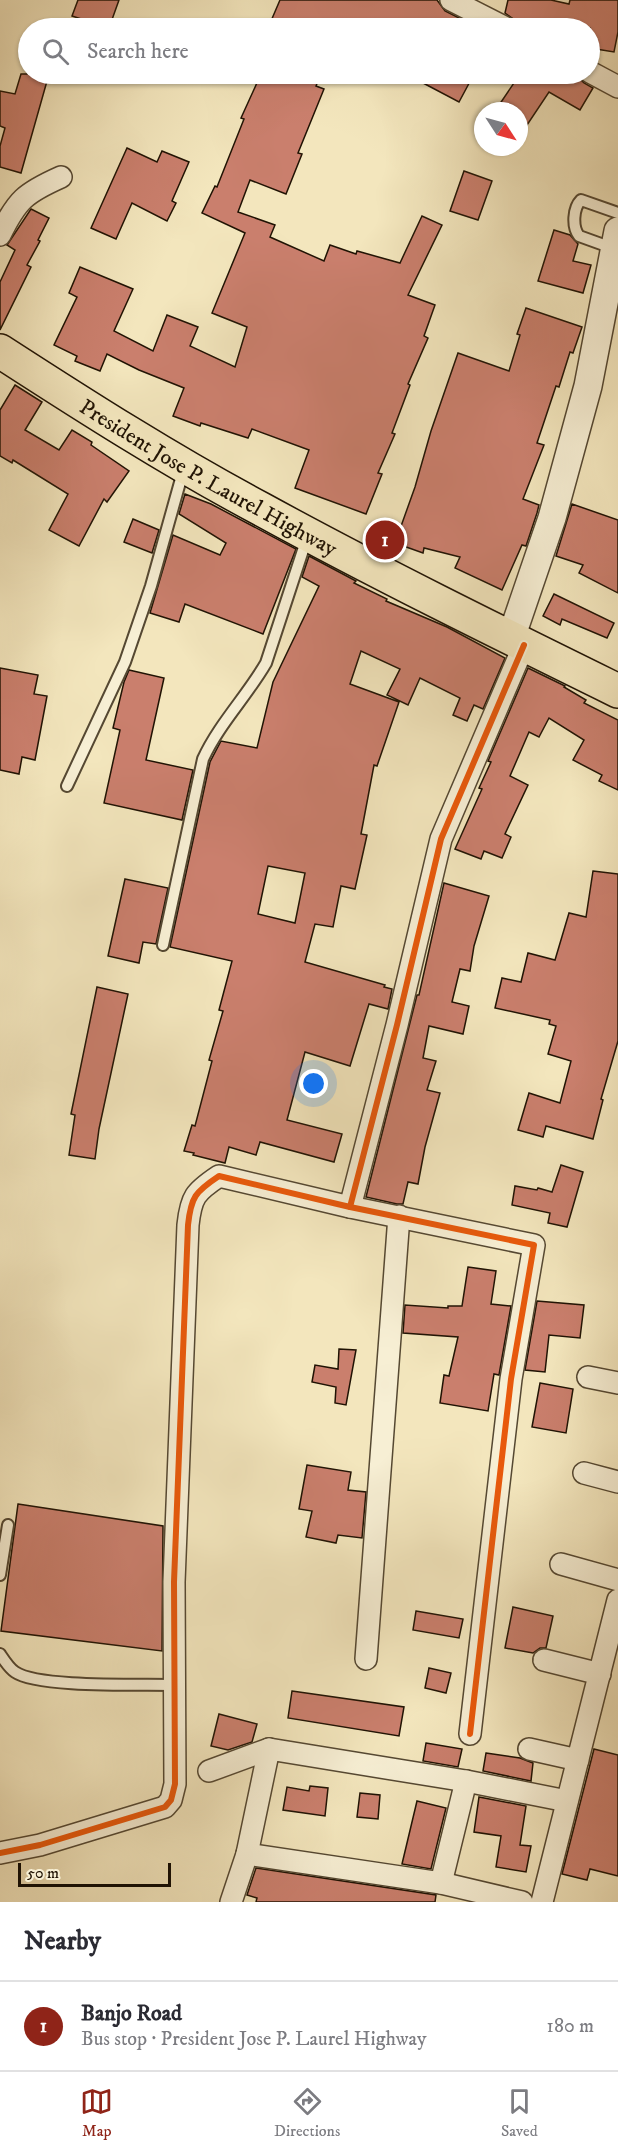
<!DOCTYPE html>
<meta charset="utf-8">
<style>
:root{--surface:#fff;--page:#f7f7f7;--text:#2b2b33;--muted:#7c7c81;--line:#e1e1e2;--accent:#8f2418}
body{margin:0;font-family:"IM FELL DW Pica",serif;background:var(--page);color:var(--text)}
.compass{position:absolute;left:474px;top:102px;width:54px;height:54px;border-radius:50%;background:var(--surface);box-shadow:0 2px 4px #0004;rotate:126deg}
.scale{position:absolute;left:18px;bottom:15px;width:153px;box-sizing:border-box;padding-left:6px;border:3px solid #201304;border-top:0;font-size:16px;line-height:21px;white-space:nowrap;color:#201304;-webkit-text-stroke:4px #f7efd4;paint-order:stroke}
.you{position:absolute;left:314px;top:1084px;width:21px;height:21px;margin:-15px;border:4px solid #fff;border-radius:50%;background:#1a73e8;box-shadow:0 0 0 9px #1a73e833}
.badge{display:grid;place-items:center;width:39px;height:39px;border-radius:50%;background:var(--accent);color:#fff;font-size:20px;font-weight:700}
.pin{position:absolute;translate:-50% -50%;border:3px solid #fff;box-shadow:0 2px 6px #0006}
.list{margin:0;padding:0;list-style:none}
h2{display:flex;justify-content:space-between;align-items:center;height:78px;margin:0;padding:0 24px;font-size:26px}
h2 small{font-size:20px;font-weight:400;color:var(--muted)}
.list li{display:grid;grid-template-columns:39px 1fr auto;gap:18px;align-items:center;box-sizing:border-box;height:90px;padding:0 24px;border-top:2px solid var(--line)}
.list b{display:block;font-size:22px;white-space:nowrap}
.list p{margin:0;font-size:20px;white-space:nowrap;color:var(--muted)}
.list em{font-size:20px;font-style:normal;color:var(--muted)}
.icon{flex:none;width:33px;height:33px;fill:none;stroke:currentColor;stroke-width:2;stroke-linecap:round;stroke-linejoin:round}
.map{position:relative;flex:none;width:618px;height:1902px;overflow:hidden}
.search{position:absolute;background:var(--surface);box-shadow:0 2px 4px #0004;left:18px;right:18px;top:18px;height:66px;display:flex;align-items:center;gap:15px;box-sizing:border-box;padding:0 21px;border-radius:33px;color:var(--muted);font-size:22px}
.sheet{height:168px;background:var(--surface)}
nav{display:flex;justify-content:space-around;align-items:center;box-sizing:border-box;height:84px;border-top:2px solid var(--line);background:var(--surface);font-size:16px;color:var(--muted)}
nav a{display:grid;justify-items:center;gap:3px}
nav .on{color:var(--accent)}
.map>svg:first-child{display:block}
.building{fill:#ca7f6d;stroke:#201304;stroke-width:1.5;fill-rule:evenodd}
.lines{fill:none;stroke-linecap:round;stroke-linejoin:round}
.service-casing{stroke:#554832;stroke-width:14}
.minor-casing{stroke:#554832;stroke-width:24}
.tertiary-casing{stroke:#554832;stroke-width:30}
.trunk-casing{stroke:#201304;stroke-width:36}
.service{stroke:#f7efd4;stroke-width:10}
.minor{stroke:#f7efd4;stroke-width:21}
.tertiary{stroke:#f7efd4;stroke-width:27}
.trunk{stroke:#f3e6bd;stroke-width:33}
.cycleway-casing{stroke:#f7efd4;stroke-width:10}
.cycleway{stroke:#e8590c;stroke-width:6}
.labels{text-anchor:middle;stroke-width:4.5;stroke-linejoin:round;paint-order:stroke}
.street-label{font-size:22px;fill:#201304;stroke:#f7efd4}
</style>
<div class="map">
<svg width="618" height="1902" viewBox="0 0 618 1902">
<rect width="100%" height="100%" fill="#f3e6bd"/>
<filter id="stains"><feTurbulence type="fractalNoise" baseFrequency=".00333" numOctaves="4"/><feColorMatrix values="0 0 0 0 .2 0 0 0 0 .09 0 0 0 0 .02 0 0 0 .5 -.17"/></filter>
<radialGradient id="worn" r=".72"><stop offset=".6" stop-color="#630" stop-opacity="0"/><stop offset="1" stop-color="#630" stop-opacity=".3"/></radialGradient>
<g class="building">
<path d="M78 0H119L109 28 72 16Z"/>
<path d="M280 0H437L445 11 479 28H268Z"/>
<path d="M508 0H551L569 4 570 0H618V32L614 52 590 48V28H519L516 21 505 13Z"/>
<path d="M21 74H49L21 173 0 167V146L5 128 0 126V91L15 94Z"/>
<path d="M261 74H321L316 86 324 89 298 153 302 154 286 194 250 180 238 212 275 225 270 237 324 261 330 245 356 254 357 251 400 263 422 216 442 225 408 295 435 305 424 336 428 338 408 384 410 385 392 433 395 434 378 473 382 474 366 514 295 488 309 450 252 429 248 438 201 423 200 426 173 416 184 388 139 370 107 354 100 371 75 361 77 356 54 345 77 297 69 293 80 267 133 289 114 331 153 351 167 315 198 327 190 346 235 367 247 327 212 313 245 233 202 213 215 186 217 187 244 119 241 118Z"/>
<path d="M406 74H474L459 102Z"/>
<path d="M520 74H575L584 83 593 88 580 110 549 92 519 137V111H495Z"/>
<path d="M127 148 157 162 162 151 189 162 172 201 176 203 167 221 132 203 116 239 91 228Z"/>
<path d="M464 171 492 181 478 220 450 211Z"/>
<path d="M31 209 49 218 38 240 40 241 27 265 31 267 0 330V282L15 250 7 245Z"/>
<path d="M554 230 570 235 578 244 573 261 591 265 583 293 538 281Z"/>
<path d="M526 308 582 327 573 353 570 352 559 387 556 386 537 443 544 445 523 499 539 505 537 513 526 546 522 545 502 590 455 568 460 557 424 548 423 553 395 543 415 487 431 431 458 353 509 371 520 335 517 334Z"/>
<path d="M15 385 42 402 25 430 59 450 72 430 92 442 91 445 129 471 107 502 104 499 79 546 49 530 68 494 13 460 12 463 0 456V410Z"/>
<path d="M185 494 211 504 296 549 263 634 185 604 179 622 150 613 173 535 220 555 226 543 179 514Z"/>
<path d="M572 504 618 520V593L579 573 583 565 556 556Z"/>
<path d="M133 519 159 530 152 553 124 542Z"/>
<path d="M309 556 356 581 354 583 387 599 386 601 447 627 505 658 483 709 474 705 467 721 453 715 460 698 420 678 408 705 387 695 400 669 361 651 350 684 399 702 377 766 374 765 361 834 367 835 355 889 341 886 333 927 315 924 305 962 385 985 384 987 392 989 388 1009 369 1004 350 1066 305 1052 287 1120 342 1134 334 1162 260 1142 256 1155 229 1147 225 1163 193 1155 194 1153 184 1151 192 1125 195 1126 212 1061 209 1060 223 1011 219 1010 232 961 170 947 210 762 221 741 257 748 273 682 319 586 302 577ZM268 866 305 873 295 923 258 914Z"/>
<path d="M554 594 614 623 607 638 562 619 560 625 543 616Z"/>
<path d="M0 668 38 675 34 694 47 696 35 760 22 757 19 774 0 770Z"/>
<path d="M528 668 565 686 564 687 586 700 584 703 618 720V790L599 781 602 775 573 760 584 740 549 718 539 737 529 732 510 776 528 785 505 834 511 837 502 858 484 851 481 859 455 849 482 789 479 788 491 762 488 761Z"/>
<path d="M129 670 164 678 146 760 193 770 182 820 104 803 120 730 113 728 124 682Z"/>
<path d="M593 871 618 874V1041L601 1099 603 1100 593 1139 546 1126 543 1137 518 1130 529 1093 560 1103 571 1061 548 1054 556 1026 549 1024 550 1020 495 1008 502 978 521 982 528 953 555 960 569 913 586 917Z"/>
<path d="M125 879 168 888 156 944 143 942 139 963 108 956Z"/>
<path d="M444 883 489 896 474 946 470 971 460 969 452 1002 469 1006 463 1034 429 1026 423 1058 436 1061 427 1090 440 1093 425 1147 418 1184 408 1182 403 1204H397L366 1197 417 995H419Z"/>
<path d="M97 987 128 994 99 1129 95 1159 69 1155 75 1115 71 1114Z"/>
<path d="M561 1165 583 1172 567 1227 548 1223 550 1213 512 1205 515 1186 537 1190 538 1188 552 1192Z"/>
<path d="M468 1267 496 1271 491 1304 511 1306 499 1375 494 1374 488 1411 440 1403 444 1375 449 1376 458 1337 403 1333 405 1305 448 1308V1306H462Z"/>
<path d="M537 1301 584 1305 580 1338 549 1335 545 1372 525 1370Z"/>
<path d="M339 1349 356 1350 346 1405 335 1403 336 1387 312 1382 315 1365 338 1369Z"/>
<path d="M540 1383 573 1389 566 1433 532 1427Z"/>
<path d="M307 1465 351 1472 348 1490 366 1492 362 1538 338 1535 336 1543 306 1537 312 1511 299 1509Z"/>
<path d="M18 1504 163 1526 162 1651 1 1631Z"/>
<path d="M513 1607 553 1616 546 1648H540L533 1653 505 1648Z"/>
<path d="M416 1611 463 1619 459 1638 413 1630Z"/>
<path d="M429 1668 451 1673 446 1693 425 1688Z"/>
<path d="M292 1691 404 1707 399 1736 288 1718Z"/>
<path d="M219 1714 257 1724 252 1742 228 1750 211 1746Z"/>
<path d="M426 1743 462 1749 458 1767 423 1761Z"/>
<path d="M594 1749 618 1755V1876L590 1869 587 1880 562 1874Z"/>
<path d="M486 1753 520 1758 533 1763 531 1781 483 1771Z"/>
<path d="M310 1786 328 1788 325 1816 283 1810 287 1787 309 1791Z"/>
<path d="M360 1793 380 1795 378 1819 357 1817Z"/>
<path d="M479 1797 526 1806 520 1845 531 1846 526 1872 496 1867 501 1836 474 1832Z"/>
<path d="M417 1801 446 1808 431 1869 402 1864Z"/>
<path d="M256 1868 436 1895 435 1902H256L257 1898 247 1895Z"/>
</g>
<g class="lines">
<defs>
<g id="service">
<path d="M615 249 579 236C572 227 573 208 581 200L618 213"/>
<path d="M67 786 125 662 151 586 184 468"/>
<path d="M163 945 203 759C219 724 247 696 266 663L307 538"/>
<path d="M0 1575 8 1525"/>
<path d="M0 1654C4 1660 9 1668 15 1672 38 1688 142 1684 174 1685"/>
</g>
<g id="minor">
<path d="M451 0 506 28"/>
<path d="M590 72 618 87"/>
<path d="M0 235C17 200 25 193 61 177"/>
<path d="M350 1207 534 1245 511 1379 470 1734"/>
<path d="M588 1377 618 1383"/>
<path d="M584 1473 618 1482"/>
<path d="M561 1564 618 1580"/>
<path d="M366 1659 399 1216"/>
<path d="M544 1660 600 1674"/>
<path d="M529 1749 578 1760"/>
<path d="M209 1771 269 1749"/>
<path d="M0 1853 40 1845 165 1807 171 1800 175 1784 174 1582 188 1225C191 1197 195 1192 219 1176L350 1207 397 1025 441 839 524 645"/>
<path d="M247 1854 441 1883 522 1902"/>
<path d="M441 1883 466 1781"/>
<path d="M231 1902 247 1854 269 1749 466 1781 567 1801"/>
<path d="M542 1902 618 1600"/>
</g>
<path id="tertiary" d="M511 638 552 518 588 386 618 231"/>
<g id="trunk">
<path id="s1" d="M0 351C85 406 171 461 261 509 378 573 498 632 618 691"/>
</g>
</defs>
<use href="#service" class="service-casing"/>
<use href="#minor" class="minor-casing"/>
<use href="#tertiary" class="tertiary-casing"/>
<use href="#trunk" class="trunk-casing"/>
<use href="#service" class="service"/>
<use href="#minor" class="minor"/>
<use href="#tertiary" class="tertiary"/>
<use href="#trunk" class="trunk"/>
<defs>
<g id="cycleway">
<path d="M350 1207 534 1245 511 1379 470 1734"/>
<path d="M0 1853 40 1845 165 1807 171 1800 175 1784 174 1582 188 1225C191 1197 195 1192 219 1176L350 1207 397 1025 441 839 524 645"/>
</g>
</defs>
<use href="#cycleway" class="cycleway-casing"/>
<use href="#cycleway" class="cycleway"/>
</g>
<g class="labels">
<g class="street-label">
<text dy="8" stroke="none"><textPath href="#s1" startOffset="244">President Jose P. Laurel Highway</textPath></text>
</g>
</g>
<rect width="100%" height="100%" filter="url(#stains)"/>
<rect width="100%" height="100%" fill="url(#worn)"/>
</svg>
<svg class="compass" viewBox="-18 -18 36 36"><path d="M0-13l5 13h-10z" fill="#e53935"/><path d="M0 13l5-13h-10z" fill="#7c7c81"/></svg>
<div class="scale">50 m</div>
<div class="you"></div>
<div class="pin badge" style="left:385px;top:540px">1</div>
<div class="search"><svg class="icon" aria-label="search" viewBox="0 0 24 24"><circle cx="10" cy="10" r="6"/><path d="M15 15l6 6"/></svg>Search here</div>
</div>
<section class="sheet">
<h2>Nearby<small></small></h2>
<ul class="list">
<li><span class="badge">1</span><div><b>Banjo Road</b><p>Bus stop · President Jose P. Laurel Highway</p></div><em>180 m</em></li>
</ul>
</section>
<nav>
<a class="on"><svg class="icon" aria-label="map" viewBox="0 0 24 24"><path d="M3 6l6-2 6 2 6-2v14l-6 2-6-2-6 2zM9 4v14M15 6v14"/></svg>Map</a>
<a><svg class="icon" aria-label="directions" viewBox="0 0 24 24"><path d="M12 3l9 9-9 9-9-9zM9 14v-3h6M13 9l2 2-2 2"/></svg>Directions</a>
<a><svg class="icon" aria-label="saved" viewBox="0 0 24 24"><path d="M7 4h10v16l-5-4-5 4z"/></svg>Saved</a>
</nav>
